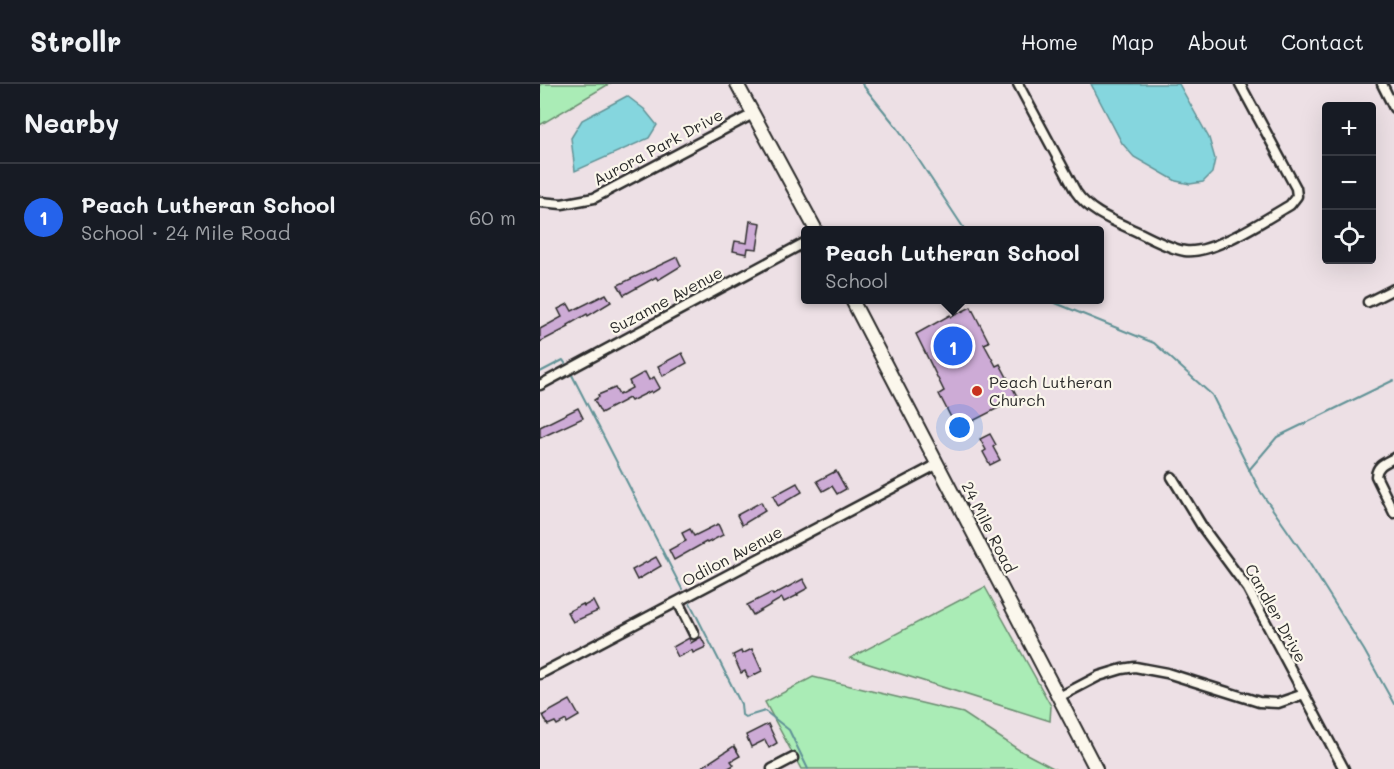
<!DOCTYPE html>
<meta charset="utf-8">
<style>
:root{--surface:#171b24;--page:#20242c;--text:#f1f3f6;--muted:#9ea1a6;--line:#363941;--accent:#2563eb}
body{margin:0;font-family:Mali,sans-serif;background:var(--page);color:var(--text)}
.controls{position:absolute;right:18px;top:18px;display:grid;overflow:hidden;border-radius:6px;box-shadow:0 6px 24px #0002}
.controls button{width:54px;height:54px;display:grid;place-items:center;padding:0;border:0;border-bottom:2px solid var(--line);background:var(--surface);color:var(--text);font:30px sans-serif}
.you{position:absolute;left:420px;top:344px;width:21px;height:21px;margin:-15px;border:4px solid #fff;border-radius:50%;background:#1a73e8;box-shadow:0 0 0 9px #1a73e833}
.badge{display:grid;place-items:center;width:39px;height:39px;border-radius:50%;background:var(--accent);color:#fff;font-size:20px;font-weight:700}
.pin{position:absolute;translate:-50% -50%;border:3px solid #fff;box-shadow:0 2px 6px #0006}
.popup{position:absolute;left:261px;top:142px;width:303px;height:78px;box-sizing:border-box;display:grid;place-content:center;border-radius:6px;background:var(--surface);filter:drop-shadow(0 2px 4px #0005);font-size:20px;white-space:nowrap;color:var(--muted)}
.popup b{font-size:22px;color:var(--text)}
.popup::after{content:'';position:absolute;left:50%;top:100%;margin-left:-12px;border:12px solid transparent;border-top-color:var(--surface)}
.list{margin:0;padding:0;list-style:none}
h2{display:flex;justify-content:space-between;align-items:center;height:78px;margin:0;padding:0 24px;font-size:26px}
h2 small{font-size:20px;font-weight:400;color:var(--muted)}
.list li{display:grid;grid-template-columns:39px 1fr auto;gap:18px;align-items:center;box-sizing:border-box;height:108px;padding:0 24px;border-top:2px solid var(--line)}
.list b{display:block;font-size:22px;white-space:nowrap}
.list p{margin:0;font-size:20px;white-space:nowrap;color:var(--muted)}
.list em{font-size:20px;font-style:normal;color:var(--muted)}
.icon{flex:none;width:33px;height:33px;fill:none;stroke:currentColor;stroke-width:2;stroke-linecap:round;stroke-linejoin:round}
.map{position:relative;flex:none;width:854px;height:685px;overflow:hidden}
header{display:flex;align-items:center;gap:36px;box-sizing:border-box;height:84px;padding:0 30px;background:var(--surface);border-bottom:2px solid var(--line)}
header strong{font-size:28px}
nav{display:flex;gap:33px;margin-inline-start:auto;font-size:21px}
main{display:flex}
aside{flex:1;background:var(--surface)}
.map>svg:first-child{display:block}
.green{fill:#aaecb6;stroke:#6a8c70;stroke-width:1.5}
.water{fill:#85d6de;stroke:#619296;stroke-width:1.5}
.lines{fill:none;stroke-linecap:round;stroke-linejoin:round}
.stream{stroke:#619296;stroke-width:2}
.building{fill:#cdabd6;stroke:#2b2b2b;stroke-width:1.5}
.street-casing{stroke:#2b2b2b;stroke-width:13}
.secondary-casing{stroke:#2b2b2b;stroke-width:16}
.street{stroke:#fbf7ec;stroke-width:8}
.secondary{stroke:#fbf7ec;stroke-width:12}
.poi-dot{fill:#c8321e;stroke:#fbf7ec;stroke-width:2}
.labels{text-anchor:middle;stroke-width:4.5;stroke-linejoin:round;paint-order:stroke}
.street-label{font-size:16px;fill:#2b2b2b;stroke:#fbf7ec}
.poi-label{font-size:16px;fill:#2b2b2b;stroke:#fbf7ec;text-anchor:start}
</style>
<header>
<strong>Strollr</strong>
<nav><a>Home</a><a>Map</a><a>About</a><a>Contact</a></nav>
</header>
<main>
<aside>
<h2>Nearby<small></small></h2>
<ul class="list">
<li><span class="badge">1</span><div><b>Peach Lutheran School</b><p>School · 24 Mile Road</p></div><em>60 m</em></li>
</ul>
</aside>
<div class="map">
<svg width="854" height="685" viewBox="0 0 854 685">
<rect width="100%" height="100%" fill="#ede0e5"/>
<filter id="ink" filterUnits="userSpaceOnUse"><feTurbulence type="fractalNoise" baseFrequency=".0167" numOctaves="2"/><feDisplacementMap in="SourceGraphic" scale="12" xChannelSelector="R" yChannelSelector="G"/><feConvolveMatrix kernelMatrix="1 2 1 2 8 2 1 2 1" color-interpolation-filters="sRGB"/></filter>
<g filter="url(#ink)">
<g class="green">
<path d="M0 0H69L0 41Z"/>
<path d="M445 503 511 622 510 637 310 574Z"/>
<path d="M273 593 423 629 479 666 515 685H261L225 618Z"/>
</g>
<g class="water">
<path d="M551 0H639L669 54 675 75 672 89 663 98 650 100 636 97 594 73 582 59Z"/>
<path d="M87 12 104 25 117 41 109 54 35 87 31 54 42 36Z"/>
</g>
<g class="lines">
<g class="stream">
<path d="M322 0 359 46 425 146"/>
<path d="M508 216 614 259 672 311 720 407 761 466 824 566 854 620"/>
<path d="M0 288 23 276 25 279"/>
<path d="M32 291 142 505"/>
<path d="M709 386 737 353 854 296"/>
<path d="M150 519 201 620 202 631 205 633 225 627 249 646 268 685"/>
</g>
</g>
<g class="building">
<path d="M210 137 221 139 217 165 208 164 207 170 193 167 195 157 207 159Z"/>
<path d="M137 173 141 182 118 196 116 193 84 211 78 201Z"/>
<path d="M66 210 71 218 48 232 47 230 28 241 29 243 0 258V245L22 233 18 225 28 220 32 227Z"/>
<path d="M431 223 449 258 444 260 456 282 460 280 478 314 417 345 399 310 404 307 376 250 410 231 411 233Z"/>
<path d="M142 269 147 279 123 292 118 282Z"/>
<path d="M105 288 109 296 114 293 120 304 112 309 111 307 91 317 89 314 61 329 54 316 59 313 58 311 75 304 79 311 92 304 89 297Z"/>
<path d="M38 324 43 334 0 354V343Z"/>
<path d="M450 350 456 361 453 363 460 376 450 381 443 368 446 366 440 355Z"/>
<path d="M296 387 306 405 297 410 292 402 283 407 277 397Z"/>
<path d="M257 399 262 408 238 422 233 412Z"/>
<path d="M221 418 225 427 202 441 197 431Z"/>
<path d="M178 440 183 451 167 459 166 458 134 476 129 466 146 457 142 449 150 445 154 452Z"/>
<path d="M116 473 121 482 97 496 92 486Z"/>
<path d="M263 495 268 504 257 510 258 511 244 518 242 514 213 531 207 521 231 509 233 511Z"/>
<path d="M53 517 58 527 33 538 27 528 43 520 44 522Z"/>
<path d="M161 553 166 563 153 569 152 566 138 573 133 563 149 554 151 559Z"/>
<path d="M212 565 222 587 208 594 205 587 201 589 193 571 201 567 202 570Z"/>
<path d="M30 616 39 632 27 639 26 636 17 641 15 638 8 641 3 631Z"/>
<path d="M228 640 237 659 229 664 225 656 211 663 206 651Z"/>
<path d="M194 662 200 672 191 677 194 681 187 685H159Z"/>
</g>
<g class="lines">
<defs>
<g id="street">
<path d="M478 0 536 108C548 126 569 135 589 144 606 151 626 164 645 167 672 171 726 135 750 121L757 112 756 104 700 0"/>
<path d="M842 0 854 24"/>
<path d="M0 118 22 120 54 114 213 30"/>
<path d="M828 218 854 205"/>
<path d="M0 301 266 158"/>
<path d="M854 374C845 379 837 381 836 392L854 429"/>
<path d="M632 393 663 444 708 505 804 685"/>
<path d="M138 518 154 550"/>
<path d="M0 590 398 380"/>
<path d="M519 613 559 592 582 585 595 583 627 589 719 618 738 619 764 610"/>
<path d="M232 685 253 674"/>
</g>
<g id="secondary">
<path d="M197 0 276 146"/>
<path d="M312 216 556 685"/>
</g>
</defs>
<use href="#street" class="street-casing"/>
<use href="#secondary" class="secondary-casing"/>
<use href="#street" class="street"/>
<use href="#secondary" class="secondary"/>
</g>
</g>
<circle class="poi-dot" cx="437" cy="307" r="6"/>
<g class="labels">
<g class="street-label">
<text transform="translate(118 63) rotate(-28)" y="6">Aurora Park Drive</text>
<text transform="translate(126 216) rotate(-28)" y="6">Suzanne Avenue</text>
<text transform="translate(449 443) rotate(63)" y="6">24 Mile Road</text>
<text transform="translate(192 472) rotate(-28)" y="6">Odilon Avenue</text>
<text transform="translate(736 529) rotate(61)" y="6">Candler Drive</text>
</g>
<g class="poi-label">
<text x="449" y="304">Peach Lutheran<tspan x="449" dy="18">Church</tspan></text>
</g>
</g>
</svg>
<div class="controls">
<button>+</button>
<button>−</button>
<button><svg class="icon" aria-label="locate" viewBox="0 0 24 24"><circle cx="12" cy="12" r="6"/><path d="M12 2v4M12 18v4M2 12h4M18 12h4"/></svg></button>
</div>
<div class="you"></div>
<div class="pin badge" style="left:413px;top:262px">1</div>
<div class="popup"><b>Peach Lutheran School</b>School</div>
</div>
</main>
